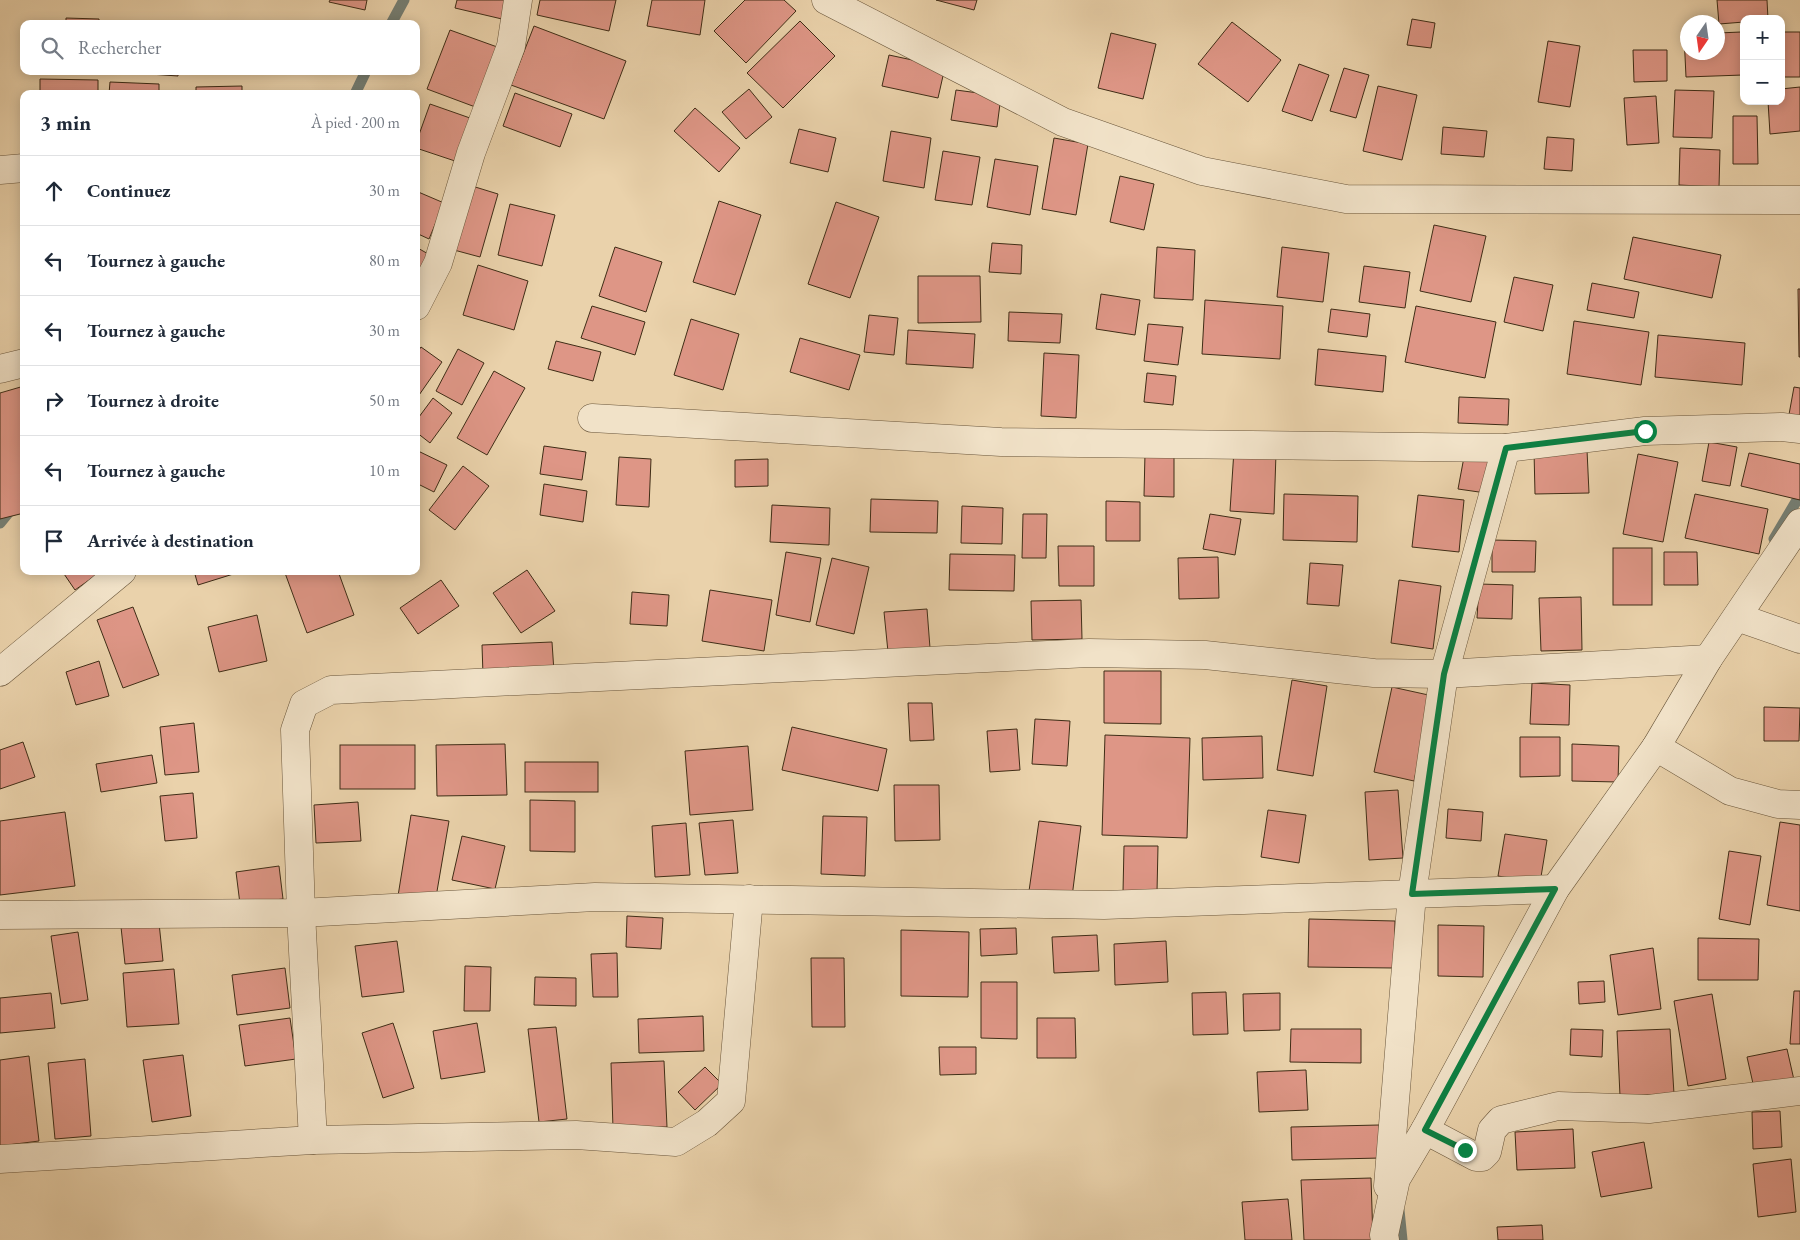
<!DOCTYPE html>
<html lang="fr">
<meta charset="utf-8">
<style>
:root{--surface:#fff;--page:#f2f2f3;--text:#1f2937;--muted:#747a83;--line:#e0e1e3}
body{margin:0;font-family:"EB Garamond",serif;background:var(--page);color:var(--text)}
.controls{position:absolute;right:15px;top:15px;display:grid;overflow:hidden;border-radius:10px;box-shadow:0 2px 12px #0003}
.controls button{width:45px;height:45px;display:grid;place-items:center;padding:0;border:0;border-bottom:1px solid var(--line);background:var(--surface);color:var(--text);font:25px sans-serif}
.compass{position:absolute;left:1680px;top:15px;width:45px;height:45px;border-radius:50%;background:var(--surface);box-shadow:0 2px 12px #0003;rotate:193deg}
.stop{position:absolute;width:15px;height:15px;margin:-11px;border:4px solid #0b8043;border-radius:50%;background:#fff}
.stop.end{background:#0b8043;border-color:#fff;box-shadow:0 1px 5px #0008}
.list{margin:0;padding:0;list-style:none}
h2{display:flex;justify-content:space-between;align-items:center;height:65px;margin:0;padding:0 20px;font-size:21px}
h2 small{font-size:16px;font-weight:400;color:var(--muted)}
.list li{display:grid;grid-template-columns:32px 1fr auto;gap:15px;align-items:center;box-sizing:border-box;height:70px;padding:0 20px;border-top:1px solid var(--line)}
.list b{display:block;font-size:19px;white-space:nowrap}
.list em{font-size:16px;font-style:normal;color:var(--muted)}
.icon{flex:none;width:28px;height:28px;fill:none;stroke:currentColor;stroke-width:2;stroke-linecap:round;stroke-linejoin:round}
.map{position:relative;flex:none;width:1800px;height:1240px;overflow:hidden}
.search{position:absolute;background:var(--surface);box-shadow:0 2px 12px #0003;left:20px;top:20px;width:400px;height:55px;display:flex;align-items:center;gap:12px;box-sizing:border-box;padding:0 18px;border-radius:10px;color:var(--muted);font-size:19px}
.panel{position:absolute;background:var(--surface);box-shadow:0 2px 12px #0003;left:20px;top:90px;width:400px;height:485px;border-radius:10px}
.map>svg:first-child{display:block}
.lines{fill:none;stroke-linecap:round;stroke-linejoin:round}
.stream{stroke:#767f74;stroke-width:11}
.building{fill:#de9686;stroke:#3f2d16}
.minor-casing{stroke:#6a563b;stroke-width:29}
.minor{stroke:#f1e2c8;stroke-width:28}
.route{stroke:#0b8043;stroke-width:6}
</style>
<div class="map">
<svg width="1800" height="1240" viewBox="0 0 1800 1240">
<rect width="100%" height="100%" fill="#ead2ab"/>
<filter id="stains"><feTurbulence type="fractalNoise" baseFrequency=".004" numOctaves="4"/><feColorMatrix values="0 0 0 0 .2 0 0 0 0 .09 0 0 0 0 .02 0 0 0 .5 -.17"/></filter>
<radialGradient id="worn" r=".72"><stop offset=".6" stop-color="#630" stop-opacity="0"/><stop offset="1" stop-color="#630" stop-opacity=".3"/></radialGradient>
<g class="lines">
<g class="stream">
<path d="M391 24 404 0"/>
<path d="M355 94 366 71"/>
<path d="M0 523 13 507"/>
<path d="M1774 539 1800 495"/>
<path d="M1399 1210 1402 1240"/>
</g>
</g>
<g class="building">
<path d="M330 0H367L365 10 329 2Z"/>
<path d="M457 0H506L502 19 455 8Z"/>
<path d="M540 0H616L609 31 537 15Z"/>
<path d="M652 0H705L700 35 647 26Z"/>
<path d="M745 0H784L796 11 746 63 714 31Z"/>
<path d="M936 0H977L974 10Z"/>
<path d="M1717 0H1767L1768 19H1744V22L1719 24Z"/>
<path d="M66 18 99 19V24H66Z"/>
<path d="M1412 19 1435 23 1431 48 1407 45Z"/>
<path d="M800 21 835 56 783 108 747 73Z"/>
<path d="M1232 22 1281 60 1248 102 1198 64Z"/>
<path d="M534 26 626 61 604 119 511 85Z"/>
<path d="M450 30 500 48 478 108 427 89Z"/>
<path d="M1741 32 1743 75 1686 77 1684 35H1688V52H1718V33Z"/>
<rect x="1781" y="32" width="19" height="45"/>
<path d="M1111 33 1156 44 1143 99 1098 88Z"/>
<path d="M1548 41 1580 46 1570 107 1538 102Z"/>
<path d="M1633 50H1667V81L1634 82Z"/>
<path d="M889 55 945 67 938 98 882 86Z"/>
<path d="M1299 64 1329 75 1312 121 1282 111Z"/>
<path d="M1344 68 1369 75 1356 118 1330 111Z"/>
<path d="M107 71H178V76Z"/>
<path d="M40 79 98 80V94H40Z"/>
<path d="M110 82 159 84V94H109Z"/>
<path d="M242 86V94H196V87Z"/>
<path d="M1378 86 1417 95 1402 160 1363 151Z"/>
<path d="M1800 87V131L1770 134 1768 101H1781V89Z"/>
<path d="M749 89 772 117 746 139 722 112Z"/>
<path d="M956 90 1001 96 997 127 951 120Z"/>
<path d="M1675 90 1714 91 1712 138 1673 137Z"/>
<path d="M515 93 572 114 560 147 503 126Z"/>
<path d="M1656 96 1659 143 1627 145 1624 98Z"/>
<path d="M430 104 470 118 455 161 416 148V143Z"/>
<path d="M695 108 740 148 719 172 674 131Z"/>
<path d="M1733 116H1757L1758 164H1733Z"/>
<path d="M1443 127 1487 131 1484 157 1441 154Z"/>
<path d="M799 129 836 138 828 172 790 163Z"/>
<path d="M891 131 931 138 924 188 883 181Z"/>
<path d="M1547 137 1574 139 1572 171 1544 169Z"/>
<path d="M1054 138 1088 144 1076 215 1042 209Z"/>
<path d="M1680 148 1720 150 1719 187 1679 185Z"/>
<path d="M943 151 980 157 972 205 935 200Z"/>
<path d="M995 159 1038 166 1030 215 987 207Z"/>
<path d="M1120 176 1154 184 1144 230 1110 222Z"/>
<path d="M472 186 498 194 480 257 454 250Z"/>
<path d="M416 191 444 203 429 239 416 233Z"/>
<path d="M719 201 761 215 735 295 693 282Z"/>
<path d="M836 202 879 217 850 298 808 284Z"/>
<path d="M510 204 555 215 542 266 498 255Z"/>
<path d="M1434 225 1486 236 1471 302 1420 291Z"/>
<path d="M1633 237 1721 255 1712 298 1624 279Z"/>
<path d="M992 243 1022 245 1021 274 989 272Z"/>
<path d="M416 247 430 255 416 279Z"/>
<path d="M615 247 662 262 646 312 599 296Z"/>
<path d="M1157 247 1195 250 1193 300 1154 298Z"/>
<path d="M1282 247 1329 253 1323 302 1277 297Z"/>
<path d="M478 265 528 281 514 330 463 315Z"/>
<path d="M1364 266 1410 272 1405 308 1359 302Z"/>
<path d="M918 276H980L981 322 918 323Z"/>
<path d="M1514 277 1553 285 1543 331 1504 322Z"/>
<path d="M1592 283 1639 292 1634 318 1587 310Z"/>
<path d="M1798 289H1800V357H1799Z"/>
<path d="M1101 294 1140 300 1135 335 1096 329Z"/>
<path d="M1205 300 1283 306 1280 359 1202 354Z"/>
<path d="M592 306 645 322 635 355 581 338Z"/>
<path d="M1416 306 1496 322 1485 378 1405 362Z"/>
<path d="M1331 309 1370 314 1367 337 1328 332Z"/>
<path d="M1009 312 1062 314 1060 343 1008 341Z"/>
<path d="M869 315 898 318 894 355 864 352Z"/>
<path d="M691 319 739 334 723 390 674 375Z"/>
<path d="M1574 321 1649 332 1641 385 1567 374Z"/>
<path d="M1148 324 1183 327 1178 365 1144 361Z"/>
<path d="M908 330 975 334 973 368 906 364Z"/>
<path d="M1658 335 1745 343 1742 385 1655 377Z"/>
<path d="M800 338 860 355 849 390 790 372Z"/>
<path d="M556 341 601 352 593 381 548 369Z"/>
<path d="M421 347 442 362 417 398 416 354Z"/>
<path d="M458 349 484 363 462 405 436 391Z"/>
<path d="M1318 349 1386 356 1383 392 1315 385Z"/>
<path d="M1044 353 1079 355 1076 418 1041 416Z"/>
<path d="M494 371 525 388 487 455 457 438Z"/>
<path d="M1147 373 1176 376 1173 405 1144 402Z"/>
<path d="M24 386V513L0 519V393Z"/>
<path d="M1794 387 1800 388V422L1788 420Z"/>
<path d="M1459 397 1509 399 1508 425 1458 423Z"/>
<path d="M433 398 452 413 430 443 416 432V421Z"/>
<path d="M1709 442 1737 447 1730 486 1702 481Z"/>
<path d="M544 446 586 452 582 480 540 474Z"/>
<path d="M416 450 447 465 434 492 416 483Z"/>
<path d="M1234 450 1276 453 1274 514 1230 511Z"/>
<path d="M1587 450 1589 493 1535 494 1534 451Z"/>
<path d="M1145 453 1174 454V497L1144 496Z"/>
<path d="M1749 453 1800 464V500L1741 486Z"/>
<path d="M1638 454 1678 462 1663 542 1623 534Z"/>
<path d="M619 457 651 459 649 507 616 505Z"/>
<path d="M1464 457 1491 462 1486 493 1458 489Z"/>
<path d="M768 459V486L735 487V460Z"/>
<path d="M463 466 489 486 455 530 429 510Z"/>
<path d="M544 484 587 491 583 522 540 515Z"/>
<path d="M1284 494 1358 496 1357 542 1283 540Z"/>
<path d="M1695 494 1768 509 1759 554 1685 538Z"/>
<path d="M1418 495 1464 500 1459 552 1412 547Z"/>
<path d="M871 499 938 501 937 533 870 532Z"/>
<path d="M1106 501 1140 502V541H1106Z"/>
<path d="M772 505 830 508 829 545 770 542Z"/>
<path d="M962 506 1003 508 1002 544 961 543Z"/>
<path d="M1023 514H1047L1046 558H1022Z"/>
<path d="M1210 514 1241 519 1235 555 1203 549Z"/>
<path d="M1492 540 1536 541 1535 572H1492Z"/>
<path d="M1058 546H1094V586H1059Z"/>
<rect x="1613" y="548" width="39" height="57"/>
<path d="M786 552 821 558 810 622 776 615Z"/>
<path d="M1664 552H1697L1698 585H1664Z"/>
<path d="M950 554 1015 555 1014 591 949 590Z"/>
<path d="M1218 557 1219 598 1179 599 1178 558Z"/>
<path d="M832 558 869 567 854 634 816 625Z"/>
<path d="M1310 563 1343 565 1339 606 1307 604Z"/>
<path d="M527 570 555 611 521 633 493 593Z"/>
<path d="M62 571H102L75 590Z"/>
<path d="M194 571H243L198 585Z"/>
<path d="M291 571H338L354 615 307 633 285 573Z"/>
<path d="M441 580 459 606 418 634 400 608Z"/>
<path d="M1399 580 1441 586 1433 649 1391 643Z"/>
<path d="M1479 584 1513 585 1512 619 1477 618Z"/>
<path d="M710 590 772 600 764 651 702 641Z"/>
<path d="M632 592 669 595 667 626 630 624Z"/>
<path d="M1581 597 1582 650 1541 651 1539 598Z"/>
<path d="M1081 600 1082 639 1032 640 1031 601Z"/>
<path d="M133 607 159 675 123 688 97 620Z"/>
<path d="M927 609 930 648 888 652 884 612Z"/>
<path d="M257 615 267 661 219 672 208 627Z"/>
<path d="M552 642 554 672 483 675 482 645Z"/>
<path d="M99 661 109 696 76 705 66 672Z"/>
<path d="M1104 671H1161V724L1104 723Z"/>
<path d="M1292 680 1327 686 1313 776 1277 770Z"/>
<path d="M1532 683 1570 685 1569 725 1530 724Z"/>
<path d="M1392 687 1433 696 1414 781 1374 772Z"/>
<path d="M908 703H932L934 740 910 741Z"/>
<path d="M1764 707 1800 708 1799 741H1764Z"/>
<path d="M1035 719 1070 721 1067 766 1032 764Z"/>
<path d="M194 723 199 772 165 775 160 727Z"/>
<path d="M792 727 887 749 878 791 782 770Z"/>
<path d="M1017 729 1020 770 990 772 987 731Z"/>
<path d="M1105 735 1190 738 1187 838 1102 835Z"/>
<path d="M1262 736 1263 778 1203 780 1202 738Z"/>
<path d="M1520 737H1560V776L1520 777Z"/>
<path d="M23 742 35 777 0 789V750Z"/>
<path d="M505 744 507 795 437 796 436 745Z"/>
<path d="M1572 744 1619 746 1618 782 1572 781Z"/>
<rect x="340" y="745" width="75" height="44"/>
<path d="M748 746 753 810 690 815 685 751Z"/>
<path d="M152 755 157 783 101 792 96 764Z"/>
<rect x="525" y="762" width="73" height="30"/>
<path d="M894 785H939L940 840 895 841Z"/>
<path d="M1398 790 1403 858 1369 860 1365 792Z"/>
<path d="M193 793 197 838 165 841 160 796Z"/>
<path d="M530 800 575 801V852L530 851Z"/>
<path d="M358 802 361 841 316 843 314 805Z"/>
<path d="M1448 809 1483 812 1481 841 1446 838Z"/>
<path d="M1268 810 1306 815 1299 863 1261 857Z"/>
<path d="M65 812 75 886 0 895V821Z"/>
<path d="M411 815 449 821 435 903 398 896Z"/>
<path d="M823 816 867 817 865 876 821 874Z"/>
<path d="M733 820 738 873 705 875 699 823Z"/>
<path d="M1039 821 1081 826 1072 897 1029 891Z"/>
<path d="M1780 822 1800 825V911L1767 905Z"/>
<path d="M686 823 690 875 655 877 652 826Z"/>
<path d="M1505 834 1547 840 1540 883 1498 876Z"/>
<path d="M462 836 505 846 495 889 452 880Z"/>
<path d="M1124 846H1158L1157 892H1123Z"/>
<path d="M1729 851 1761 856 1750 925 1719 919Z"/>
<path d="M279 866 283 899 240 904 236 872Z"/>
<path d="M627 916 663 918 661 949 626 947Z"/>
<path d="M1309 919 1395 921 1394 968 1308 967Z"/>
<path d="M159 923 163 961 125 964 121 927Z"/>
<path d="M1438 925 1484 926 1483 977 1438 976Z"/>
<path d="M1016 928 1017 954 981 956 980 929Z"/>
<path d="M901 930 969 932 968 997 901 996Z"/>
<path d="M78 932 88 1000 61 1004 51 936Z"/>
<path d="M1097 935 1099 971 1054 973 1052 937Z"/>
<path d="M1698 938 1759 939 1758 980H1698Z"/>
<path d="M397 941 404 992 362 997 355 946Z"/>
<path d="M1166 941 1168 982 1115 985 1114 944Z"/>
<path d="M1653 948 1661 1009 1618 1015 1610 955Z"/>
<path d="M617 953 618 997H593L591 954Z"/>
<path d="M811 958H844L845 1027H812Z"/>
<path d="M465 966 491 967 490 1011H464Z"/>
<path d="M285 968 290 1008 237 1015 232 975Z"/>
<path d="M174 969 179 1024 127 1027 123 973Z"/>
<path d="M535 977 576 978V1006L534 1005Z"/>
<path d="M1604 981 1605 1002 1579 1004 1578 982Z"/>
<path d="M981 982H1017V1039L981 1038Z"/>
<path d="M1794 991H1800V1044H1790Z"/>
<path d="M1226 992 1228 1034 1193 1035 1192 993Z"/>
<path d="M51 993 55 1028 0 1033V998Z"/>
<path d="M1280 993V1030L1244 1031 1243 994Z"/>
<path d="M1712 994 1726 1079 1688 1086 1674 1001Z"/>
<path d="M703 1016 704 1051 639 1053 638 1019Z"/>
<path d="M290 1018 296 1059 245 1066 239 1025Z"/>
<path d="M1037 1018H1075L1076 1058H1037Z"/>
<path d="M393 1023 414 1088 383 1098 362 1033Z"/>
<path d="M477 1023 485 1072 441 1079 433 1031Z"/>
<path d="M556 1027 567 1119 539 1122 528 1029Z"/>
<path d="M1291 1029H1361V1063L1290 1062Z"/>
<path d="M1571 1029 1603 1030 1602 1057 1570 1055Z"/>
<path d="M1670 1029 1674 1094 1620 1096 1617 1031Z"/>
<path d="M939 1047H976V1074L940 1075Z"/>
<path d="M1787 1049 1794 1080 1754 1088 1747 1057Z"/>
<path d="M183 1055 191 1116 152 1122 143 1060Z"/>
<path d="M29 1056 39 1141 0 1146V1060Z"/>
<path d="M85 1059 91 1136 55 1139 48 1063Z"/>
<path d="M664 1061 667 1127 613 1129 611 1063Z"/>
<path d="M705 1067 722 1084 695 1110 678 1092Z"/>
<path d="M1306 1070 1308 1110 1259 1112 1257 1072Z"/>
<path d="M1780 1111 1782 1147 1753 1149 1752 1112Z"/>
<path d="M1379 1125 1381 1158 1292 1160 1291 1127Z"/>
<path d="M1573 1129 1575 1168 1517 1170 1515 1132Z"/>
<path d="M1644 1142 1652 1188 1601 1197 1592 1152Z"/>
<path d="M1791 1159 1796 1212 1758 1217 1753 1164Z"/>
<path d="M1371 1178 1373 1240H1304L1301 1180Z"/>
<path d="M1288 1199 1292 1240H1245L1242 1202Z"/>
<path d="M1542 1225 1543 1240H1498L1497 1227Z"/>
</g>
<g class="lines">
<defs>
<g id="minor">
<path d="M826 0 1063 122 1202 171 1346 199 1800 200"/>
<path d="M0 170 24 168"/>
<path d="M416 306 438 263 471 153 511 46 518 0"/>
<path d="M0 369 24 363"/>
<path d="M592 418 1001 442 1506 448 1645 431 1782 427 1800 429"/>
<path d="M1737 617 1800 639"/>
<path d="M0 672 122 571"/>
<path d="M1656 747 1730 791 1778 804 1800 805"/>
<path d="M0 915 301 913 595 897 1104 905 1555 889"/>
<path d="M1425 1130 1476 1157H1482L1487 1152 1492 1130 1501 1120 1558 1106 1649 1109 1800 1091"/>
<path d="M313 1140 301 913 295 730 304 704 331 690 1089 653 1205 655 1374 673 1444 674 1708 659"/>
<path d="M0 1159 313 1140 576 1135 676 1142 707 1123 731 1101 749 899"/>
<path d="M1388 1186 1412 894 1444 674 1506 448"/>
<path d="M1385 1240 1384 1235 1396 1179 1425 1130 1555 889 1656 747 1708 659 1800 523"/>
</g>
</defs>
<use href="#minor" class="minor-casing"/>
<use href="#minor" class="minor"/>
</g>
<g class="lines">
<path class="route" d="M1465 1150 1425 1130 1555 889 1412 894 1444 674 1506 448 1645 431"/>
</g>
<rect width="100%" height="100%" filter="url(#stains)"/>
<rect width="100%" height="100%" fill="url(#worn)"/>
</svg>
<div class="controls">
<button>+</button>
<button>−</button>
</div>
<svg class="compass" viewBox="-18 -18 36 36"><path d="M0-13l5 13h-10z" fill="#e53935"/><path d="M0 13l5-13h-10z" fill="#747a83"/></svg>
<div class="stop" style="left:1645px;top:431px"></div>
<div class="stop end" style="left:1465px;top:1150px"></div>
<div class="search"><svg class="icon" aria-label="search" viewBox="0 0 24 24"><circle cx="10" cy="10" r="6"/><path d="M15 15l6 6"/></svg>Rechercher</div>
<section class="panel">
<h2>3 min<small>À pied · 200 m</small></h2>
<ul class="list">
<li><svg class="icon" aria-label="ahead" viewBox="0 0 24 24"><path d="M12 20V5M6 11l6-6 6 6"/></svg><div><b>Continuez</b></div><em>30 m</em></li>
<li><svg class="icon" aria-label="left" viewBox="0 0 24 24"><path d="M17 20v-9H6M10 6l-5 5 5 5"/></svg><div><b>Tournez à gauche</b></div><em>80 m</em></li>
<li><svg class="icon" aria-label="left" viewBox="0 0 24 24"><path d="M17 20v-9H6M10 6l-5 5 5 5"/></svg><div><b>Tournez à gauche</b></div><em>30 m</em></li>
<li><svg class="icon" aria-label="right" viewBox="0 0 24 24"><path d="M7 20v-9h11M14 6l5 5-5 5"/></svg><div><b>Tournez à droite</b></div><em>50 m</em></li>
<li><svg class="icon" aria-label="left" viewBox="0 0 24 24"><path d="M17 20v-9H6M10 6l-5 5 5 5"/></svg><div><b>Tournez à gauche</b></div><em>10 m</em></li>
<li><svg class="icon" aria-label="arrive" viewBox="0 0 24 24"><path d="M6 21V4h12l-3 4 3 4H6"/></svg><div><b>Arrivée à destination</b></div></li>
</ul>
</section>
</div>
